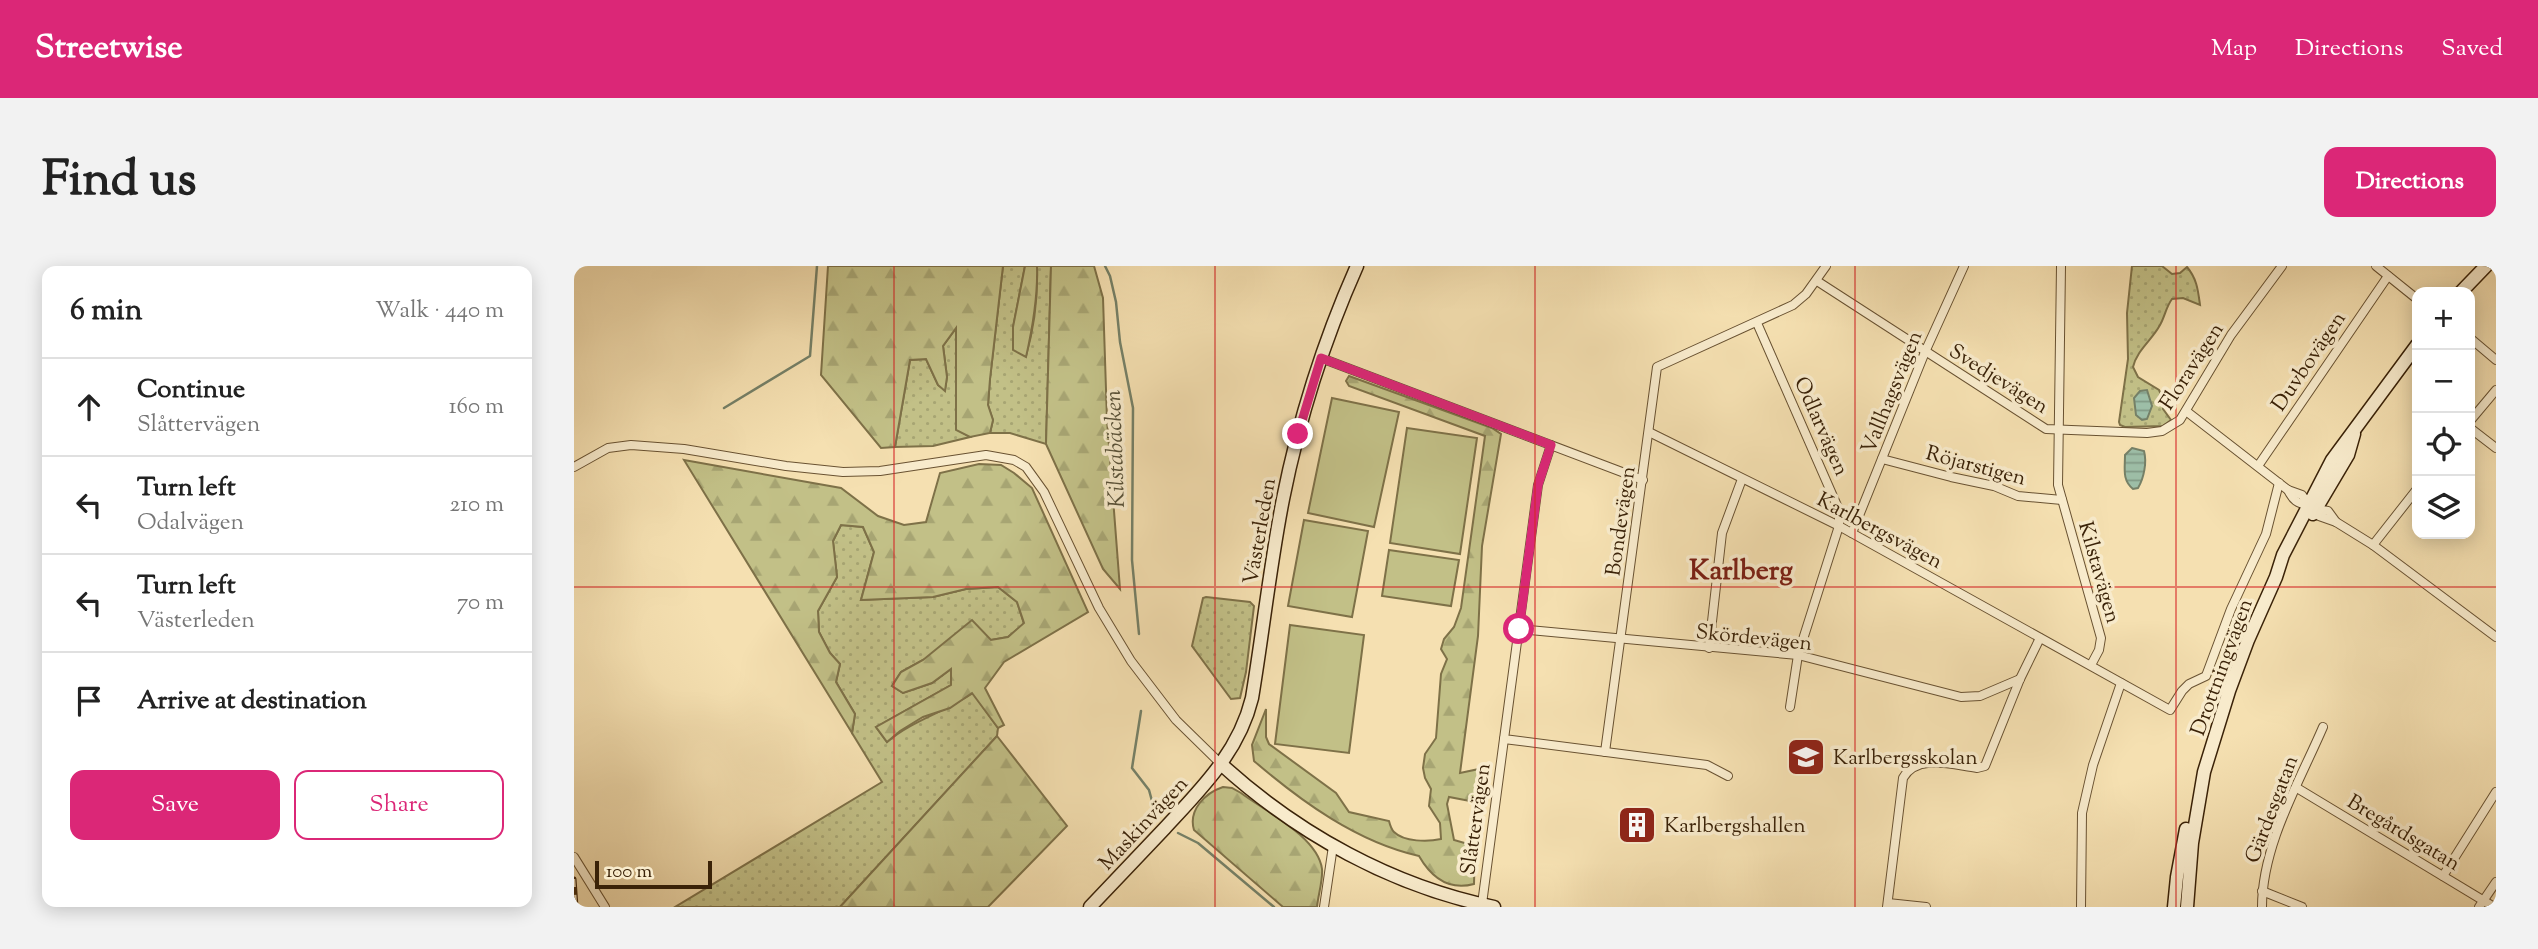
<!DOCTYPE html>
<meta charset="utf-8">
<style>
:root{--surface:#fff;--page:#f2f2f2;--text:#222;--muted:#767676;--line:#e0e0e0;--accent:#db2777}
body{margin:0;font-family:"Sorts Mill Goudy",serif;background:var(--page);color:var(--text)}
.controls{position:absolute;right:21px;top:21px;display:grid;overflow:hidden;border-radius:14px;box-shadow:0 4px 18px #0003}
.controls button{width:63px;height:63px;display:grid;place-items:center;padding:0;border:0;border-bottom:2px solid var(--line);background:var(--surface);color:var(--text);font:35px sans-serif}
.scale{position:absolute;left:21px;bottom:18px;width:117px;box-sizing:border-box;padding-left:7px;border:4px solid #3a2208;border-top:0;font-size:19px;line-height:24px;white-space:nowrap;color:#3a2208;-webkit-text-stroke:5px #f8ebcc;paint-order:stroke}
.stop{position:absolute;width:21px;height:21px;margin:-16px;border:5px solid #db2777;border-radius:50%;background:#fff}
.stop.end{background:#db2777;border-color:#fff;box-shadow:0 2px 7px #0008}
.list{margin:0;padding:0;list-style:none}
h2{display:flex;justify-content:space-between;align-items:center;height:91px;margin:0;padding:0 28px;font-size:30px}
h2 small{font-size:23px;font-weight:400;color:var(--muted)}
.list li{display:grid;grid-template-columns:46px 1fr auto;gap:21px;align-items:center;box-sizing:border-box;height:98px;padding:0 28px;border-top:2px solid var(--line)}
.list b{display:block;font-size:26px;white-space:nowrap}
.list p{margin:0;font-size:23px;white-space:nowrap;color:var(--muted)}
.list em{font-size:23px;font-style:normal;color:var(--muted)}
.actions{display:flex;gap:14px;padding:21px 28px}
.actions a{flex:1;padding:16px 0;border:2px solid var(--accent);border-radius:14px;text-align:center;font-size:24px;color:var(--accent)}
.actions .main{background:var(--accent);color:#fff}
.icon{flex:none;width:38px;height:38px;fill:none;stroke:currentColor;stroke-width:2;stroke-linecap:round;stroke-linejoin:round}
.map{position:relative;flex:none;width:1922px;height:641px;overflow:hidden;border-radius:14px}
header{display:flex;align-items:center;gap:42px;box-sizing:border-box;height:98px;padding:0 35px;background:var(--accent);color:#fff}
header strong{font-size:33px}
nav{display:flex;gap:38px;margin-inline-start:auto;font-size:24px}
.intro{display:flex;align-items:center;justify-content:space-between;box-sizing:border-box;height:168px;padding:0 42px}
h1{margin:0;font-size:49px}
.button{padding:18px 32px;border-radius:14px;background:var(--accent);color:#fff;font-size:24px;font-weight:700}
main{display:flex;gap:42px;padding:0 42px}
aside{flex:1;background:var(--surface);border-radius:14px;box-shadow:0 4px 18px #0003}
.map>svg:first-child{display:block}
.grass{fill:url(#grass-dots);stroke:#7e7148;stroke-width:2}
.forest{fill:url(#forest-firs);stroke:#7e7148;stroke-width:2}
.pitch{fill:#c2c087;stroke:#7e7148;stroke-width:2}
.water{fill:url(#water-rules);stroke:#758067;stroke-width:2}
.lines{fill:none;stroke-linecap:round;stroke-linejoin:round}
.stream{stroke:#758067;stroke-width:2.5}
.street-casing{stroke:#695232;stroke-width:10}
.secondary-casing{stroke:#3a2208;stroke-width:15}
.street{stroke:#f8ebcc;stroke-width:8}
.secondary{stroke:#f8ebcc;stroke-width:12}
.rail-casing{stroke:#3a2208;stroke-width:5}
.rail{stroke:#f8ebcc;stroke-width:2.5;stroke-dasharray:8;stroke-linecap:butt}
.route{stroke:#db2777;stroke-width:9}
.grid{fill:none;stroke:#d62828;stroke-width:2;stroke-opacity:0.55}
.labels{text-anchor:middle;stroke-width:7;stroke-linejoin:round;paint-order:stroke}
.street-label{font-size:21px;fill:#3a2208;stroke:#f8ebcc}
.poi-label{font-size:21px;fill:#3a2208;stroke:#f8ebcc;text-anchor:start}
.water-label{font-size:23px;font-style:italic;fill:#585138;stroke:#f8ebcc}
.district-label{font-size:28px;font-weight:bold;fill:#7a1f14;stroke:#f8ebcc}
</style>
<header>
<strong>Streetwise</strong>
<nav><a>Map</a><a>Directions</a><a>Saved</a></nav>
</header>
<div class="intro"><h1>Find us</h1><a class="button">Directions</a></div>
<main>
<aside>
<h2>6 min<small>Walk · 440 m</small></h2>
<ul class="list">
<li><svg class="icon" aria-label="ahead" viewBox="0 0 24 24"><path d="M12 20V5M6 11l6-6 6 6"/></svg><div><b>Continue</b><p>Slåttervägen</p></div><em>160 m</em></li>
<li><svg class="icon" aria-label="left" viewBox="0 0 24 24"><path d="M17 20v-9H6M10 6l-5 5 5 5"/></svg><div><b>Turn left</b><p>Odalvägen</p></div><em>210 m</em></li>
<li><svg class="icon" aria-label="left" viewBox="0 0 24 24"><path d="M17 20v-9H6M10 6l-5 5 5 5"/></svg><div><b>Turn left</b><p>Västerleden</p></div><em>70 m</em></li>
<li><svg class="icon" aria-label="arrive" viewBox="0 0 24 24"><path d="M6 21V4h12l-3 4 3 4H6"/></svg><div><b>Arrive at destination</b></div></li>
</ul>
<div class="actions"><a class="main">Save</a><a>Share</a></div>
</aside>
<div class="map">
<svg width="1922" height="641" viewBox="0 0 1922 641">
<defs>
<pattern id="grass-dots" width="8" height="8" patternUnits="userSpaceOnUse" patternTransform="scale(1.75)"><rect width="8" height="8" fill="#c2c087"/><path d="M2 2h.1M6 6h.1" fill="none" stroke="#a7a573" stroke-width="1.8" stroke-linecap="round"/></pattern>
<pattern id="forest-firs" width="22" height="20" patternUnits="userSpaceOnUse" patternTransform="scale(1.75)"><rect width="22" height="20" fill="#c2c087"/><path d="M5 1l3.5 6h-7zM16 11l3.5 6h-7z" fill="#a7a573"/></pattern>
<pattern id="water-rules" width="6" height="5" patternUnits="userSpaceOnUse" patternTransform="scale(1.75)"><rect width="6" height="5" fill="#9dbea7"/><path d="M0 2.5h6" fill="none" stroke="#819a86"/></pattern>
</defs>
<rect width="100%" height="100%" fill="#f5e0b1"/>
<filter id="stains"><feTurbulence type="fractalNoise" baseFrequency=".00286" numOctaves="4"/><feColorMatrix values="0 0 0 0 .2 0 0 0 0 .09 0 0 0 0 .02 0 0 0 .5 -.17"/></filter>
<radialGradient id="worn" r=".72"><stop offset=".6" stop-color="#630" stop-opacity="0"/><stop offset="1" stop-color="#630" stop-opacity=".3"/></radialGradient>
<g class="grass">
<path d="M429 0H451L439 61V83L452 90C460 62 464 30 463 0H477L472 178 436 167H416L419 154 414 139 416 113Z"/>
<path d="M1558 0H1588L1598 8 1606 7 1613 1C1623 13 1624 24 1626 39L1609 32 1598 33C1592 41 1591 50 1586 59 1578 74 1563 84 1559 101L1564 111 1585 124 1589 133V143L1597 154 1589 160 1551 161 1546 159 1545 156 1554 93 1553 47Z"/>
<path d="M383 61 382 163 396 171 359 180 321 181 336 94 352 93 364 119 371 124 373 111 369 80Z"/>
<path d="M267 259 289 261 300 286 287 334 359 331 392 323 424 321 443 336 450 358 434 371 417 374 349 394 327 406 318 420 329 427 358 417 377 403V419L302 461 313 476C339 454 371 446 399 427L424 462 423 470 266 641H101L308 516 278 467 281 448 262 416 266 398 256 387 245 366 244 345 263 311 259 275Z"/>
<path d="M632 331 676 336 680 340 672 406 666 432 657 433 618 380 629 332Z"/>
</g>
<g class="forest">
<path d="M254 0H429L416 113 414 139 419 154 416 167 396 171 382 164V62L369 80 373 111 371 125 364 119 352 93 336 94 321 181 307 182 247 109Z"/>
<path d="M451 0H463C464 31 459 60 452 91L439 84V61Z"/>
<path d="M477 0H520L529 32 533 154 546 323 529 303 472 178Z"/>
<path d="M775 110 918 162 927 168 908 280 904 370 886 507 905 503 912 521 908 533 901 536 875 531 873 538 880 574 901 580 900 618C874 625 857 611 845 590 783 576 728 536 680 495L678 479 692 443V471L695 478 762 527 775 546 815 555C816 559 817 563 820 566 830 576 854 576 867 573L866 557 855 540 857 523 851 512 849 502 851 488 862 472 867 408 873 393 867 383 870 373 880 361 887 342 911 170 775 120 772 115Z"/>
<path d="M110 194 267 222 304 250 330 259 352 256 366 207 405 198 427 199 440 207 458 222 514 346 430 396 411 422 430 459 424 462 398 427 376 442 349 451 326 465 313 476 302 461 377 419V403L358 417 329 427 318 420 327 406 349 394 398 354 417 374 434 371 450 357 443 336 424 321 392 323 359 331 287 334 300 286 289 261 267 259 259 275 263 311 244 345 245 366 256 387 266 398 262 416 281 448 278 467Z"/>
<path d="M423 470 493 560 414 641H266Z"/>
<path d="M649 521 658 522 667 527C691 545 744 571 748 603 749 615 744 629 743 641H709L620 564C614 544 631 527 649 521Z"/>
</g>
<g class="pitch">
<path d="M758 132 825 146 800 261 734 247Z"/>
<path d="M833 162 903 172 886 288 816 277Z"/>
<path d="M730 254 794 265 778 351 714 340Z"/>
<path d="M815 284 885 294 877 340 808 330Z"/>
<path d="M716 359 790 369 775 487 701 478Z"/>
</g>
<g class="water">
<path d="M1573 124 1578 140 1573 153 1568 154 1562 149 1560 132 1566 125Z"/>
<path d="M1558 182 1570 185C1573 196 1570 212 1564 222L1559 223C1548 214 1551 203 1551 189Z"/>
</g>
<g class="lines">
<g class="stream">
<path d="M531 0 536 10 542 36 546 76 559 142 558 294 565 368"/>
<path d="M150 142 236 90 243 0"/>
<path d="M567 445 558 502 575 524 581 546"/>
<path d="M604 567 624 577 700 641"/>
</g>
<defs>
<g id="street">
<path d="M1487 0 1484 219 1527 372 1525 384 1517 399"/>
<path d="M1802 0 1843 33"/>
<path d="M1243 15 1472 163 1573 167 1588 165 1606 154 1657 69 1708 0"/>
<path d="M1183 57 1265 244V260L1224 389 1216 441"/>
<path d="M1896 72 1922 94"/>
<path d="M747 92 1069 214"/>
<path d="M1612 145 1714 224 1728 229 1735 239"/>
<path d="M1896 155 1922 124"/>
<path d="M1896 162 1922 182"/>
<path d="M1075 166 1265 260 1596 444 1608 425 1615 418 1632 410 1657 343 1692 268 1705 217"/>
<path d="M977 179 964 219 930 473 1133 499 1154 510"/>
<path d="M1308 193 1377 211 1420 220 1444 230 1488 234"/>
<path d="M1684 200 1814 10"/>
<path d="M0 201 34 182 57 179 110 183 212 200 269 206 306 205 412 189 440 194 452 201 470 226 525 342 557 395 602 454 647 498"/>
<path d="M1714 224C1719 234 1723 238 1735 239"/>
<path d="M1742 243 1745 250 1762 256 1799 279 1922 371"/>
<path d="M1742 243 1754 245 1762 256"/>
<path d="M1278 267 1351 86 1390 0"/>
<path d="M1799 279 1843 223"/>
<path d="M945 363 1224 389 1387 431 1406 430 1446 413"/>
<path d="M1135 382 1148 267 1168 213"/>
<path d="M1031 486 1083 101 1219 39 1232 28 1252 0"/>
<path d="M1723 522 1920 641"/>
<path d="M0 591 31 641"/>
<path d="M1869 610 1922 526"/>
<path d="M1688 625 1728 641"/>
<path d="M1314 637 1352 641"/>
<path d="M908 638 930 473"/>
<path d="M750 641 759 580"/>
<path d="M1313 641 1329 512C1343 487 1379 499 1403 502L1411 500 1446 413 1466 372"/>
<path d="M1507 641 1508 547 1519 499 1547 417"/>
<path d="M1688 641C1688 579 1725 517 1749 461"/>
<path d="M1905 641 1922 616"/>
</g>
<g id="secondary">
<path d="M1887 26 1912 0"/>
<path d="M1739 248 1774 189 1780 168"/>
<path d="M647 498C724 568 818 620 920 641"/>
<path d="M516 641C541 615 566 588 591 562 627 523 665 486 678 432 689 366 696 299 709 233 725 153 750 74 783 0"/>
<path d="M1600 641 1603 611 1612 563"/>
<path d="M1613 641 1618 577 1630 506 1655 425 1674 374 1702 311 1709 289 1758 194 1843 79"/>
</g>
</defs>
<use href="#street" class="street-casing"/>
<use href="#secondary" class="secondary-casing"/>
<use href="#street" class="street"/>
<use href="#secondary" class="secondary"/>
<defs>
<path id="rail" d="M0 613 2 641"/>
</defs>
<use href="#rail" class="rail-casing"/>
<use href="#rail" class="rail"/>
</g>
<g class="lines">
<path class="route" d="M724 168 747 92 977 179 964 219 945 363"/>
</g>
<path class="grid" d="M320 0V641M641 0V641M961 0V641M1281 0V641M1602 0V641M0 321H1922"/>
<defs>
<symbol id="school-square" viewBox="-11 -11 22 22"><rect x="-9" y="-9" width="18" height="18" rx="4" fill="#8f2418" stroke="#f8ebcc"/><path d="M0-5L7-2L0 1L-7-2ZM-4 1L0 2.5L4 1V4Q0 6-4 4Z" fill="#fff"/></symbol>
<symbol id="building-square" viewBox="-11 -11 22 22"><rect x="-9" y="-9" width="18" height="18" rx="4" fill="#8f2418" stroke="#f8ebcc"/><path d="M-4-6H4V6H1V3H-1V6H-4ZM-2.5-4.3h1.7v1.8h-1.7ZM.8-4.3h1.7v1.8H.8ZM-2.5-1h1.7V.8h-1.7ZM.8-1h1.7V.8H.8Z" fill="#fff"/></symbol>
</defs>
<g fill-rule="evenodd">
<use href="#school-square" x="1210" y="469" width="44" height="44"/>
<use href="#building-square" x="1041" y="537" width="44" height="44"/>
</g>
<g class="labels">
<g class="street-label">
<text transform="translate(1734 95) rotate(-56)" y="7">Duvbovägen</text>
<text transform="translate(1617 100) rotate(-57)" y="7">Floravägen</text>
<text transform="translate(1425 112) rotate(32)" y="7">Svedjevägen</text>
<text transform="translate(1317 126) rotate(-68)" y="7">Vallhagsvägen</text>
<text transform="translate(1248 160) rotate(66)" y="7">Odlarvägen</text>
<text transform="translate(1402 199) rotate(15)" y="7">Röjarstigen</text>
<text transform="translate(1046 255) rotate(-82)" y="7">Bondevägen</text>
<text transform="translate(1306 264) rotate(28)" y="7">Karlbergsvägen</text>
<text transform="translate(685 265) rotate(-80)" y="7">Västerleden</text>
<text transform="translate(1526 306) rotate(74)" y="7">Kilstavägen</text>
<text transform="translate(1180 371) rotate(6)" y="7">Skördevägen</text>
<text transform="translate(1647 401) rotate(-70)" y="7">Drottningvägen</text>
<text transform="translate(1697 543) rotate(-69)" y="7">Gärdesgatan</text>
<text transform="translate(901 553) rotate(-82)" y="7">Slåttervägen</text>
<text transform="translate(569 557) rotate(-47)" y="7">Maskinvägen</text>
<text transform="translate(1830 566) rotate(31)" y="7">Bregårdsgatan</text>
</g>
<g class="poi-label">
<text x="1259" y="498">Karlbergsskolan</text>
<text x="1090" y="566">Karlbergshallen</text>
</g>
<g class="water-label">
<text transform="translate(540 183) rotate(-92)" y="8">Kilstabäcken</text>
</g>
<g class="district-label">
<text x="1167" y="313">Karlberg</text>
</g>
</g>
<rect width="100%" height="100%" filter="url(#stains)"/>
<rect width="100%" height="100%" fill="url(#worn)"/>
</svg>
<div class="controls">
<button>+</button>
<button>−</button>
<button><svg class="icon" aria-label="locate" viewBox="0 0 24 24"><circle cx="12" cy="12" r="6"/><path d="M12 2v4M12 18v4M2 12h4M18 12h4"/></svg></button>
<button><svg class="icon" aria-label="layers" viewBox="0 0 24 24"><path d="M12 4l9 5-9 5-9-5zM3 14l9 5 9-5"/></svg></button>
</div>
<div class="scale">100 m</div>
<div class="stop" style="left:945px;top:363px"></div>
<div class="stop end" style="left:724px;top:168px"></div>
</div>
</main>
